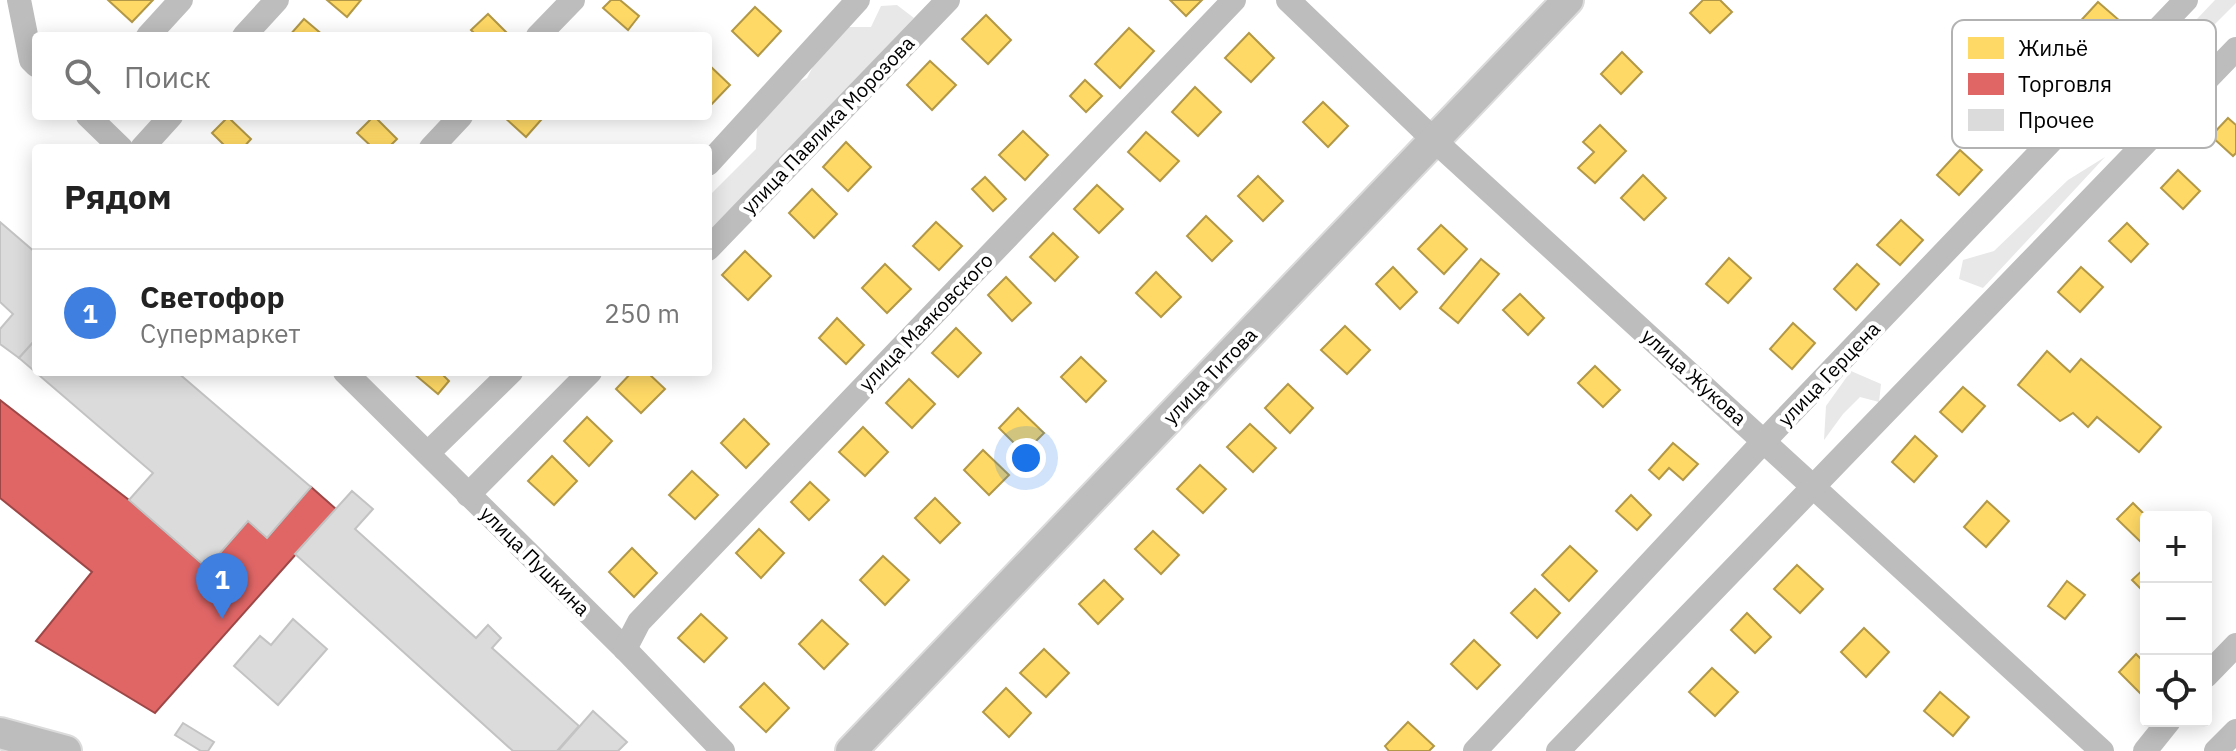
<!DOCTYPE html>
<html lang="ru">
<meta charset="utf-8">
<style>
:root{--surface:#fff;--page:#f6f6f6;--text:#222;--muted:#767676;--line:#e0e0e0;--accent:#111827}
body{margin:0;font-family:"IBM Plex Sans",sans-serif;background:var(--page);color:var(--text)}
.controls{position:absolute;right:24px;bottom:24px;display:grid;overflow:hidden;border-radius:8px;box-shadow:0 4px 20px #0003}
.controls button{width:72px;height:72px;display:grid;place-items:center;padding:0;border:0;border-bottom:2px solid var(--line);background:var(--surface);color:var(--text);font:40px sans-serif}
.you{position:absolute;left:1026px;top:458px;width:28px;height:28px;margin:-20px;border:6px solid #fff;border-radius:50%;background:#1a73e8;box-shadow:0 0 0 12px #1a73e833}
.badge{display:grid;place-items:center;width:52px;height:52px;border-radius:50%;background:var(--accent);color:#fff;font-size:26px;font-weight:700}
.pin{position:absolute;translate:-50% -66px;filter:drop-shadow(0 2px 4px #0008)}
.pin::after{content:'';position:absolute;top:42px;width:28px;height:24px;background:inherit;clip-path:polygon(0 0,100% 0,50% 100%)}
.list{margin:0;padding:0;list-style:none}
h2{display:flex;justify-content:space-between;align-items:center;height:104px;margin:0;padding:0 32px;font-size:34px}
h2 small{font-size:26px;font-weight:400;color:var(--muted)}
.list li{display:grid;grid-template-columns:52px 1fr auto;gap:24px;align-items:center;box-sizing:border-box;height:128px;padding:0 32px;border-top:2px solid var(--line)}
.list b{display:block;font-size:30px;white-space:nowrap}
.list p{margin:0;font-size:26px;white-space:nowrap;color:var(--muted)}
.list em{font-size:26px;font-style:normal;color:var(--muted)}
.icon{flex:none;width:44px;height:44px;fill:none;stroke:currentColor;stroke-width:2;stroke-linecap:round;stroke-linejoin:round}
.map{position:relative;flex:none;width:2236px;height:751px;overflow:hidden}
.search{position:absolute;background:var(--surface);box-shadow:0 4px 20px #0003;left:32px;top:32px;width:680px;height:88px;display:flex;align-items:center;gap:20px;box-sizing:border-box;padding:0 28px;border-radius:8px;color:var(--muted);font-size:30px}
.panel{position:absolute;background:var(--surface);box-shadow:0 4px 20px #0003;left:32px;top:144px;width:680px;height:232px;border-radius:8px}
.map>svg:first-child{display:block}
.green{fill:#e8e8e8}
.homes{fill:#ffd966;stroke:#b29847;stroke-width:2}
.shops{fill:#e06666;stroke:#9d4747;stroke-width:2}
.building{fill:#dbdbdb;stroke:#c3c3c3;stroke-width:2}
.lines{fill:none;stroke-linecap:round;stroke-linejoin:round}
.major-casing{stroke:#dbdbdb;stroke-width:34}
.minor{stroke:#bdbdbd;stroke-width:24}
.major{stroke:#bdbdbd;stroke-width:30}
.labels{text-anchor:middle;stroke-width:8;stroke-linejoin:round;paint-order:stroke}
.street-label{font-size:20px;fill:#000;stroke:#fff}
.key{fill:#fff;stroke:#b2b2b2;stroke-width:2}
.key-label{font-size:22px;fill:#000}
</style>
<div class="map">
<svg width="2236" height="751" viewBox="0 0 2236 751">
<rect width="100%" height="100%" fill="#fff"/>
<g class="green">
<path d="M2215 0H2236V3L2192 47 2197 66 2157 106 2133 121 2102 124 2124 96Z"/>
<path d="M897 5 914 18 708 233V197L756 149 757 125 786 88 807 78 821 51 845 27H871L881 6Z"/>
<path d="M2105 157 1983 288 1959 279 1963 260 1994 251 2068 180Z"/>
<path d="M1851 371 1881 384 1879 402 1860 397 1843 414 1824 440 1826 406Z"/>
</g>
<g class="homes">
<path d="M108 0H153L132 22Z"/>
<path d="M327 0H361L347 17Z"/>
<path d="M611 0H620L639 16 628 30 603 8Z"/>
<path d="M1170 0H1202L1186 16Z"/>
<path d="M1703 0H1720L1732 12 1710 33 1690 13Z"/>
<path d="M2098 2 2120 21 2097 47 2075 27Z"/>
<path d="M755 7 781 31 758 56 732 31Z"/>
<path d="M488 14 510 36H477L471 30Z"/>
<path d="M986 15 1011 40 988 64 962 39Z"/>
<path d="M304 19 324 36H289Z"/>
<path d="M1129 28 1154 51 1120 88 1095 64Z"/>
<path d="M1249 33 1274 58 1251 82 1225 58Z"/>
<path d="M1622 52 1642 72 1621 94 1601 74Z"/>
<path d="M930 61 956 85 932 110 907 85Z"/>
<path d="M708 64 730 85 708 108Z"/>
<path d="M1085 80 1102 96 1086 112 1070 96Z"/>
<path d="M1195 87 1221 112 1198 136 1172 112Z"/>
<path d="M1323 102 1348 126 1328 147 1303 122Z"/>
<path d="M374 116 397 139 388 148H373L357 133Z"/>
<path d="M503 116H537L541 120 526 137Z"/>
<path d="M228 117 251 139 243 148H227L212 133Z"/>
<path d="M2228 118 2236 125V153L2233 156 2211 136Z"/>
<path d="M1600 125 1626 151 1595 183 1578 168 1594 152 1583 142Z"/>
<path d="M1023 131 1048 155 1025 180 999 155Z"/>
<path d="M1146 132 1179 161 1160 181 1128 152Z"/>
<path d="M846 142 871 167 848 191 823 167Z"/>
<path d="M1960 150 1982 170 1959 195 1937 175Z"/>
<path d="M2178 170 2200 191 2183 209 2161 188Z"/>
<path d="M1643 175 1666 198 1644 220 1621 198Z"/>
<path d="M1258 176 1283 201 1263 221 1238 196Z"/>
<path d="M985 177 1006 199 993 211 972 189Z"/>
<path d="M1097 185 1123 209 1099 233 1074 209Z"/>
<path d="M812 189 837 214 814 238 789 213Z"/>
<path d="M1206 216 1232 241 1212 261 1187 236Z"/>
<path d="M1901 220 1923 240 1900 265 1877 245Z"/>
<path d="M936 222 962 246 939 270 913 246Z"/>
<path d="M2127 223 2148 244 2131 262 2109 241Z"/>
<path d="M1441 225 1467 249 1444 274 1418 249Z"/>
<path d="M1053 233 1078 257 1055 281 1030 257Z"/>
<path d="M745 251 771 276 748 300 722 275Z"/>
<path d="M1729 258 1751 278 1728 303 1706 284Z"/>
<path d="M1481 259 1499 274 1458 323 1440 308Z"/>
<path d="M885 264 911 289 887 313 862 288Z"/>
<path d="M1857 264 1879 284 1856 310 1834 289Z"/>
<path d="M1393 267 1417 292 1400 309 1376 284Z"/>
<path d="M2081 267 2103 287 2080 312 2058 292Z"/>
<path d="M1156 272 1181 297 1161 317 1136 293Z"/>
<path d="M1006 277 1031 303 1012 321 988 295Z"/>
<path d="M1520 294 1544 318 1528 335 1503 310Z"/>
<path d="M837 318 864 345 846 364 819 338Z"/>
<path d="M1793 323 1815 343 1792 369 1770 349Z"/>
<path d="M1345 326 1370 350 1347 374 1321 350Z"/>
<path d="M956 328 981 353 958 377 932 353Z"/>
<path d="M2047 351 2070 372 2081 359 2161 427 2139 452 2097 417 2088 427 2073 413 2060 421 2018 385Z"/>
<path d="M1081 357 1106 381 1086 402 1061 377Z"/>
<path d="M1595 366 1620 390 1603 407 1578 383Z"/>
<path d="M440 372 449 381 438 394 413 373Z"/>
<path d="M632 372H647L665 389 641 413 616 389Z"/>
<path d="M909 379 935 404 912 428 886 403Z"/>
<path d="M1288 384 1313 408 1290 433 1265 408Z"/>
<path d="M1963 387 1985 406 1962 432 1940 412Z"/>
<path d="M1018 408 1044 433 1024 453 999 428Z"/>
<path d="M587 417 612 441 589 466 564 441Z"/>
<path d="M744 419 769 444 746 468 721 443Z"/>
<path d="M1250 424 1276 448 1253 472 1227 447Z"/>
<path d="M863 427 888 452 865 476 839 452Z"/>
<path d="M1915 436 1937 456 1914 482 1892 462Z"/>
<path d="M1673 443 1698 464 1683 480 1669 468 1659 479 1649 470Z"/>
<path d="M983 450 1009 475 989 495 964 470Z"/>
<path d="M552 456 577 481 554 505 528 481Z"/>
<path d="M1200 465 1226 489 1203 513 1177 489Z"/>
<path d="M692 471 718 495 695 519 669 495Z"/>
<path d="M810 482 829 500 809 520 791 502Z"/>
<path d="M1631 495 1651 515 1637 530 1616 511Z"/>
<path d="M935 498 960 523 940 543 915 518Z"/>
<path d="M1987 501 2009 521 1986 547 1964 527Z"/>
<path d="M2133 503 2147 517 2146 547 2117 519Z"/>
<path d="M759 529 784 553 761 578 736 553Z"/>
<path d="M1153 531 1179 555 1161 574 1135 549Z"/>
<path d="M1570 546 1597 571 1569 601 1542 575Z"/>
<path d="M632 548 657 573 634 597 609 572Z"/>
<path d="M883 556 909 580 885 605 860 580Z"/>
<path d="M1797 565 1823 589 1800 613 1774 589Z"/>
<path d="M2146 567V594L2132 580Z"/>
<path d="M1104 580 1123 599 1098 624 1079 604Z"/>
<path d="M2067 581 2085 595 2065 619 2048 606Z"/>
<path d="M1535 589 1560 613 1537 638 1511 613Z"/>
<path d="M1747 613 1771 637 1755 653 1731 630Z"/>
<path d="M701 614 727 638 704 662 678 638Z"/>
<path d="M822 620 848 644 824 669 799 644Z"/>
<path d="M1864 628 1889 652 1866 677 1841 652Z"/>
<path d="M1474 640 1500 665 1477 689 1451 664Z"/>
<path d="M1044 649 1069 673 1046 697 1020 673Z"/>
<path d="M2136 654 2146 664V687L2140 693 2119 672Z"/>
<path d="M1712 668 1738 692 1715 716 1689 692Z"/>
<path d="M764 683 789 708 766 732 740 707Z"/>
<path d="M1006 688 1031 713 1009 737 983 712Z"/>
<path d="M1940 692 1969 717 1953 736 1924 711Z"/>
<path d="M1408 722 1434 746 1429 751H1389L1385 746Z"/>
</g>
<path class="shops" d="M0 400 129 500 207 568 248 521 267 538 311 487 336 509 155 713 36 641 92 572 0 498Z"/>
<g class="building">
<path d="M0 222 36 253V339L19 358 0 344V329L13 314 0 302Z"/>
<path d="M36 339V372H177L311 487 267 538 248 521 207 568 129 500 153 473 19 358Z"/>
<path d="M352 491 373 509 355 529 476 638 488 625 501 638 492 648 579 726 557 751H513L295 554Z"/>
<path d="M293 619 327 649 278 705 234 666 260 636 271 645Z"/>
<path d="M593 711 627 742 618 751H558Z"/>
<path d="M183 723 214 742 208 751H201L175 735Z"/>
</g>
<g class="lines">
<defs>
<g id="major">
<path d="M0 733 66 751"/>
<path d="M851 751 1568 0"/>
</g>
</defs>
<use href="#major" class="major-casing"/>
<g class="minor">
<path d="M19 0 31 60 36 65"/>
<path d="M1288 0 1435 141 2102 751"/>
<path d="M148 36 181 0"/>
<path d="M244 36 277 0"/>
<path d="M538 36 573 0"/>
<path d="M88 116 121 148"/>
<path d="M142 148 171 116"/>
<path d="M431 148 461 116"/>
<path d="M708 164 858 0"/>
<path d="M708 249 948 0"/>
<path d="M345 372 625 649 723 751"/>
<path d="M428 453 511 372"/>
<path d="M468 495 590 372"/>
<path d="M625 649 639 622 1234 0"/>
<path d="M2206 676 2236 645"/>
<path d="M1475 751 1764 441 2186 0"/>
<path d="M1558 751 2236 49"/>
<path d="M2145 751 2169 721"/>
<path d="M2216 751 2236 731"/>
</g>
<use href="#major" class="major"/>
</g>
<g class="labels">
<g class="street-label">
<text transform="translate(828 125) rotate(-46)" y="7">улица Павлика Морозова</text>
<text transform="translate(926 322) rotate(-46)" y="7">улица Маяковского</text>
<text transform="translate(1829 374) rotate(-46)" y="7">улица Герцена</text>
<text transform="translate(1210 376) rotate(-46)" y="7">улица Титова</text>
<text transform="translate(1694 377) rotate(42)" y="7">улица Жукова</text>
<text transform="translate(535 561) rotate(45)" y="7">улица Пушкина</text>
</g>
</g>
<rect x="1952" y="20" width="264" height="128" rx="12" class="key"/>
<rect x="1968" y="37" width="36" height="22" fill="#ffd966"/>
<rect x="1968" y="73" width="36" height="22" fill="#e06666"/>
<rect x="1968" y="109" width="36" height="22" fill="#dbdbdb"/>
<g class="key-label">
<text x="2018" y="56">Жильё</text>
<text x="2018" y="92">Торговля</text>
<text x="2018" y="128">Прочее</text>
</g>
</svg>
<div class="controls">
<button>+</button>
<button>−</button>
<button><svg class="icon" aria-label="locate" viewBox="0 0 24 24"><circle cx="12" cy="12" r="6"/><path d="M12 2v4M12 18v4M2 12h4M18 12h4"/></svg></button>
</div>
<div class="you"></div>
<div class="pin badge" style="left:222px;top:619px;background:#3f7fe0">1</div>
<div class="search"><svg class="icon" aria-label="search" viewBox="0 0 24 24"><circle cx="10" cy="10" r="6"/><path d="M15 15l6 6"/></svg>Поиск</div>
<section class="panel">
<h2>Рядом<small></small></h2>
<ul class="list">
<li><span class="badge" style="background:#3f7fe0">1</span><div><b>Светофор</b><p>Супермаркет</p></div><em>250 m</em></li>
</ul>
</section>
</div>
